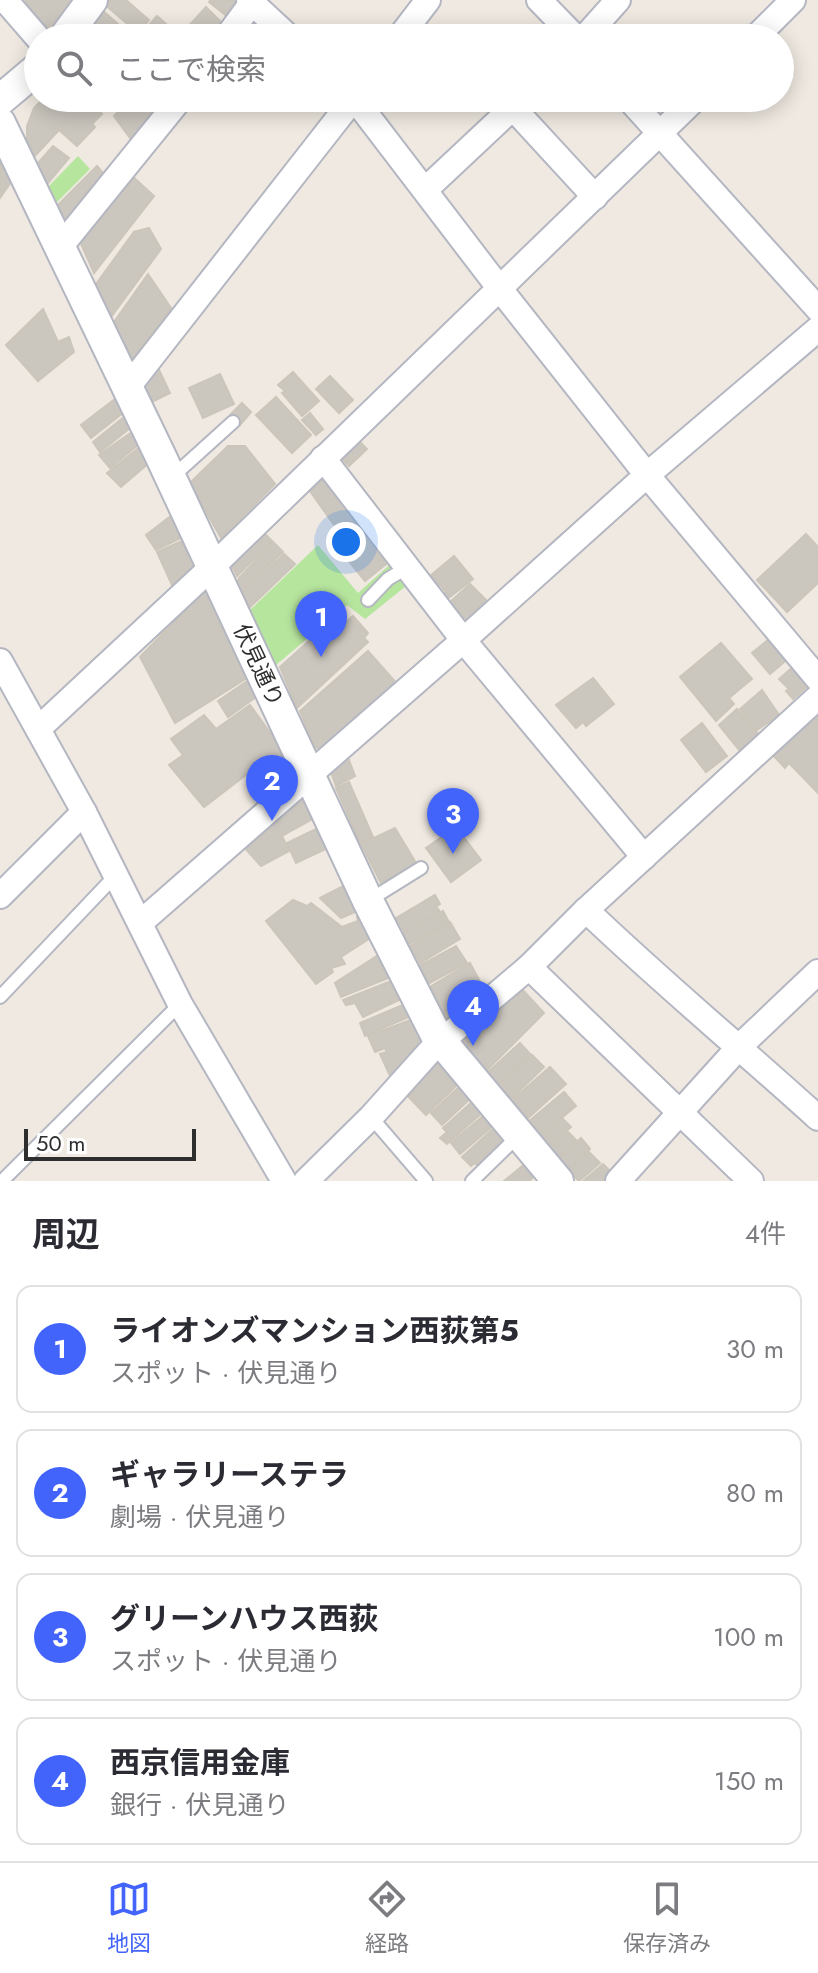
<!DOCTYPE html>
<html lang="ja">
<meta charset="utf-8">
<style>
:root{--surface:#fff;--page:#f7f7f7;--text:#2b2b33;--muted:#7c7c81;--line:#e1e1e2;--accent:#4264fb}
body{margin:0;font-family:Jost,"Noto Sans JP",sans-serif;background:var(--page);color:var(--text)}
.scale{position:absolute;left:24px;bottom:20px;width:172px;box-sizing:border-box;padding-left:8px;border:4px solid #2e2e2e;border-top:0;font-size:22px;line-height:28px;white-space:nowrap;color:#2e2e2e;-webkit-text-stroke:6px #fff;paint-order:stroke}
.you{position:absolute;left:346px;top:542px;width:28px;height:28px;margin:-20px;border:6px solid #fff;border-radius:50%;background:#1a73e8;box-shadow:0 0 0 12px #1a73e833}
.badge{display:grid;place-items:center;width:52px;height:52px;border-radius:50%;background:var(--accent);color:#fff;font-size:26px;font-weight:700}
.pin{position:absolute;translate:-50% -66px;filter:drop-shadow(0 2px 4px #0008)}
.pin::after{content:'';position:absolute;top:42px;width:28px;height:24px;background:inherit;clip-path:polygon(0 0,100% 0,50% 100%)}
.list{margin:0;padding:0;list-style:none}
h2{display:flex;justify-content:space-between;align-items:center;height:104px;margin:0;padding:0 32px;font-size:34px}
h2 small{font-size:26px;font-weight:400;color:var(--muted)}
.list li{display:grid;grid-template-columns:52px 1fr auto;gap:24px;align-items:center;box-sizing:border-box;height:128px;margin:0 16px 16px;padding:0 16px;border:2px solid var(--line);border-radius:16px}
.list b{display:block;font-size:30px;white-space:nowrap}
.list p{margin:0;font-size:26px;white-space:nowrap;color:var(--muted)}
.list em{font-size:26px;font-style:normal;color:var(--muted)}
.icon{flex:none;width:44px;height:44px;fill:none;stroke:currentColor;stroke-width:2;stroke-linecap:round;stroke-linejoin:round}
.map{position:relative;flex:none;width:818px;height:1181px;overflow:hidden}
.search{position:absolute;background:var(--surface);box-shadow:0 4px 20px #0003;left:24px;right:24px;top:24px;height:88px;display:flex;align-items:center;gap:20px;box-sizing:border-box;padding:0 28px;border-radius:44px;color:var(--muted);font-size:30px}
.sheet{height:680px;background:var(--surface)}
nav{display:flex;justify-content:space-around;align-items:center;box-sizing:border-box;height:112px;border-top:2px solid var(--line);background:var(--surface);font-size:22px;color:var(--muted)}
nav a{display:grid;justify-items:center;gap:4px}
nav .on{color:var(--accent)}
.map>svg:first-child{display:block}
.green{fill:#b6e59e}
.building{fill:#cbc7bf;stroke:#cbc5ba;stroke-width:2}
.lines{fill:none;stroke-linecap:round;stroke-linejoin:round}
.service-casing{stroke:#b4b7c1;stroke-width:16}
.minor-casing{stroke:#b4b7c1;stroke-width:28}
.tertiary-casing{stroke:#b4b7c1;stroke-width:34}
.service{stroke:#fff;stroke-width:12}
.minor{stroke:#fff;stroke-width:24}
.tertiary{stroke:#fff;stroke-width:30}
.labels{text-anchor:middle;stroke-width:6;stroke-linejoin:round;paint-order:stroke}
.street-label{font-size:22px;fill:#2e2e2e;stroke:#fff}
</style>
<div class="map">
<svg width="818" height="1181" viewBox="0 0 818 1181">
<rect width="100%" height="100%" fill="#efe9e1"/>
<g class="green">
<path d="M78 156 90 169 56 203 49 186Z"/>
<path d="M318 545 358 593 395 560 411 582 365 619 347 605 276 665 248 612Z"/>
</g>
<g class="building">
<path d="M26 0H71L73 2 48 28 23 4Z"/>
<path d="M106 0H126L149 20 138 33 103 3Z"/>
<path d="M211 0H242L228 17 209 2Z"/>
<path d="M206 7 222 23 209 38H200L188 27Z"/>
<path d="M102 10 133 37 132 38H107L90 23Z"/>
<path d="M157 16 175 32 180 26 193 38H152L144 31Z"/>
<path d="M44 98H86L102 114 92 124 95 127 77 146 59 130 34 157 27 140V126L34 108Z"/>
<path d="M106 98H167L133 142 114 116 118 112Z"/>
<path d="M53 146 69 158 47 184 38 163Z"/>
<path d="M0 151 13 179 0 198Z"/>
<path d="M97 166 108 179 66 227 58 205Z"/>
<path d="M131 175 154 196 94 273 78 237Z"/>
<path d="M149 228 161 249 111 317 96 284 134 232Z"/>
<path d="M148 274 171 308 131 362 114 322Z"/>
<path d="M43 309 58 342 69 337 74 352 38 381 6 345Z"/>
<path d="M159 370 170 393 150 403 141 385 151 380 149 375Z"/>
<path d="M293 372 319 401 302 416 282 393 285 391 278 385Z"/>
<path d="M220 374 234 404 203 418 189 388Z"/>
<path d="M330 376 353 400 339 413 316 389Z"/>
<path d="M276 397 311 435 292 453 256 415Z"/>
<path d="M115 399 124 412 91 438 81 425Z"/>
<path d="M242 403 251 412 240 425 230 415Z"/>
<path d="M310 413 323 429 316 435 302 420Z"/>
<path d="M124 417 130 428 100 452 93 442Z"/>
<path d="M132 432 138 445 110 468 99 455Z"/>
<path d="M358 440 367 449 349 466 340 456Z"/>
<path d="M141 446 150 462 121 487 107 473Z"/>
<path d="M228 446H245L275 484 221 538 190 483Z"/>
<path d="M322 471 359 520 355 524 386 564 365 581 330 538 339 532 305 484Z"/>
<path d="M172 515 183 537 156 550 146 535Z"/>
<path d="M260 529 272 541 237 576 231 564Z"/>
<path d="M806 534 818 547V583L787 612 757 580Z"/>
<path d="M184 540 195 565 172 585 157 552Z"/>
<path d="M273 542 283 552 241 591 237 583 239 578Z"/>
<path d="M284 554 295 564 248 609 240 594Z"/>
<path d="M454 556 473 579 447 599 443 594 446 592 439 584 436 586 429 577Z"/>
<path d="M470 584 488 602 468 621 450 602Z"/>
<path d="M209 586 250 676 175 723 140 657Z"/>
<path d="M353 616 368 633 364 638 368 642 297 708 280 667 310 640 316 648Z"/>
<path d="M774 635 791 656 770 674 752 653Z"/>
<path d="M721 643 752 679 729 698 734 704 716 721 680 677Z"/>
<path d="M368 651 398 685 327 747 315 748 300 711Z"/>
<path d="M794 666 810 684 793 699 786 691 789 689 779 679Z"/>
<path d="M593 678 614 704 586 726 583 722 576 728 556 705Z"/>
<path d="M249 680 259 695 228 717 218 701Z"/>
<path d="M762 690 779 715 757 730 740 709Z"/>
<path d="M250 705 287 756 257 779 251 771 204 807 169 765 183 755 171 739 204 715 216 729Z"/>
<path d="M737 709 759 735 740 751 719 725Z"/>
<path d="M818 712V793L789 763 785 768 773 755Z"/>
<path d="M702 723 727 756 706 772 681 740Z"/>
<path d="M347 755 355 776 336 786 330 769Z"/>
<path d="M349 782 373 837 360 843 336 788Z"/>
<path d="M300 796 308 798 316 817 282 836 289 851 261 866 244 847Z"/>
<path d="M320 827 330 847 296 863 287 843Z"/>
<path d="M456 827 481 860 451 882 426 848Z"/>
<path d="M395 828 416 863 381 883 361 844Z"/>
<path d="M347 884 360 910 341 918 320 898Z"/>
<path d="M435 895 440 904 436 906 440 912 404 932 396 918Z"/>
<path d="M293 900 307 906 311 903 342 927 358 921 357 917 362 916 372 937 341 957 345 964 331 968 333 972 316 984 266 921Z"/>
<path d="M443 911 449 922 409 944 403 934Z"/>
<path d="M450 922 460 939 420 963 410 946Z"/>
<path d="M456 946 467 963 428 984 419 966Z"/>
<path d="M380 954 391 977 341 997 335 983Z"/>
<path d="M470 963 485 991 453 1020 446 1019 430 987Z"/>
<path d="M391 981 399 1000 363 1017 355 1003 346 1005 343 1000Z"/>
<path d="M520 987 544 1013 485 1072 460 1042Z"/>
<path d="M405 1004 411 1016 365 1036 360 1023Z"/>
<path d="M413 1019 424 1044 391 1078 380 1054 387 1052 385 1048 375 1052 368 1036Z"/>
<path d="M520 1043 531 1055 499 1085 488 1072Z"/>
<path d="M532 1055 544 1067 511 1099 500 1087Z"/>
<path d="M436 1060 458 1084 426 1115 403 1091Z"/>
<path d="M550 1067 566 1084 528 1118 512 1100Z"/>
<path d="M460 1086 471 1098 442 1125 431 1113Z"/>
<path d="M564 1092 576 1106 541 1135 529 1121Z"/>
<path d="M472 1102 482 1113 447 1144 440 1138 447 1132 443 1128Z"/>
<path d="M484 1115 494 1125 460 1154 451 1143Z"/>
<path d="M562 1118 571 1127 549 1147 540 1137Z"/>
<path d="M494 1128 508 1142 479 1167 475 1163 471 1166 462 1157Z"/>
<path d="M568 1132 576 1140 558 1157 550 1148Z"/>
<path d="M581 1138 590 1149 569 1169 559 1158Z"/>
<path d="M589 1152 600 1163 579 1181 568 1170Z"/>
<path d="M526 1163 536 1175 529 1181H504Z"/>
<path d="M603 1164 613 1174 606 1181H583Z"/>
</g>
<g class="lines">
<defs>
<g id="service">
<path d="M171 478 233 422"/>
<path d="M368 600 388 579 408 567"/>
<path d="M368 901 421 868"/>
<path d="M0 997 115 876"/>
<path d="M371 1117 426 1181"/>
<path d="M2 1181 180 1004"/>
<path d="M472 1181 518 1136"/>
</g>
<g id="minor">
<path d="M5 0 38 38"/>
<path d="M249 0 290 38"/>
<path d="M539 0 576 38"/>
<path d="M226 38 254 0"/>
<path d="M399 38 428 0"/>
<path d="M584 38 618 0"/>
<path d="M755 38 793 0"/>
<path d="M354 98 500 289 647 475 818 679"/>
<path d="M628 98 818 309"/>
<path d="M513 108 595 197"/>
<path d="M425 190 523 98"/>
<path d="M61 246 181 98"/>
<path d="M128 387 354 98"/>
<path d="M323 458 464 641 644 857"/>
<path d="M0 661 84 812 180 1004 284 1181"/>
<path d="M38 729 212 567 696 98"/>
<path d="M0 896 84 812"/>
<path d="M586 910C661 982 741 1048 818 1118"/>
<path d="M140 923 458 645 647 475 818 329"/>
<path d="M529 967 751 1181"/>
<path d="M306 1181 371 1117 432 1049 529 967 586 910 818 697"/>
<path d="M618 1181 740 1046 818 972"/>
</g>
<g id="tertiary">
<path d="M64 38 92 0"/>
<path d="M0 100 38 68"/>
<path d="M0 123 161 457 368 901 436 1035 558 1181"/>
</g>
</defs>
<use href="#service" class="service-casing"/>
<use href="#minor" class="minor-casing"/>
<use href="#tertiary" class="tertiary-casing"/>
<use href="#service" class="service"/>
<use href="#minor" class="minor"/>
<use href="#tertiary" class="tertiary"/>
</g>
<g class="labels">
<g class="street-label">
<text transform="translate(259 665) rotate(65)" y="8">伏見通り</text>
</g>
</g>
</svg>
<div class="scale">50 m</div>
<div class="you"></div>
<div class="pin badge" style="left:321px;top:657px">1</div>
<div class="pin badge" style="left:272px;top:821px">2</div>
<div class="pin badge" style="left:453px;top:854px">3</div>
<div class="pin badge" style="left:473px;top:1046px">4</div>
<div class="search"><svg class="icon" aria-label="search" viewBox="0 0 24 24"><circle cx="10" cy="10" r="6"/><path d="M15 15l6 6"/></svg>ここで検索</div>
</div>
<section class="sheet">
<h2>周辺<small>4件</small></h2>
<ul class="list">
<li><span class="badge">1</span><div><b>ライオンズマンション西荻第5</b><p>スポット · 伏見通り</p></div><em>30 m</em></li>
<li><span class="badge">2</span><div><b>ギャラリーステラ</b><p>劇場 · 伏見通り</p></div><em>80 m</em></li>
<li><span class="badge">3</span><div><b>グリーンハウス西荻</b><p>スポット · 伏見通り</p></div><em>100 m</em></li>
<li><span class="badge">4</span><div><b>西京信用金庫</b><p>銀行 · 伏見通り</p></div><em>150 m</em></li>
</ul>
</section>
<nav>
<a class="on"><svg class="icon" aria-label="map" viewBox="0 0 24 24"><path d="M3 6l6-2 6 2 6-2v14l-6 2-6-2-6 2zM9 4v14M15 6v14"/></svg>地図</a>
<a><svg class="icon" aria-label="directions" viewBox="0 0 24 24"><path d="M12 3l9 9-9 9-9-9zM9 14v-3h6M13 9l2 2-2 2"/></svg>経路</a>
<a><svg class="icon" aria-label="saved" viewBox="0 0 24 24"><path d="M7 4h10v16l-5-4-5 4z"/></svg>保存済み</a>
</nav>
